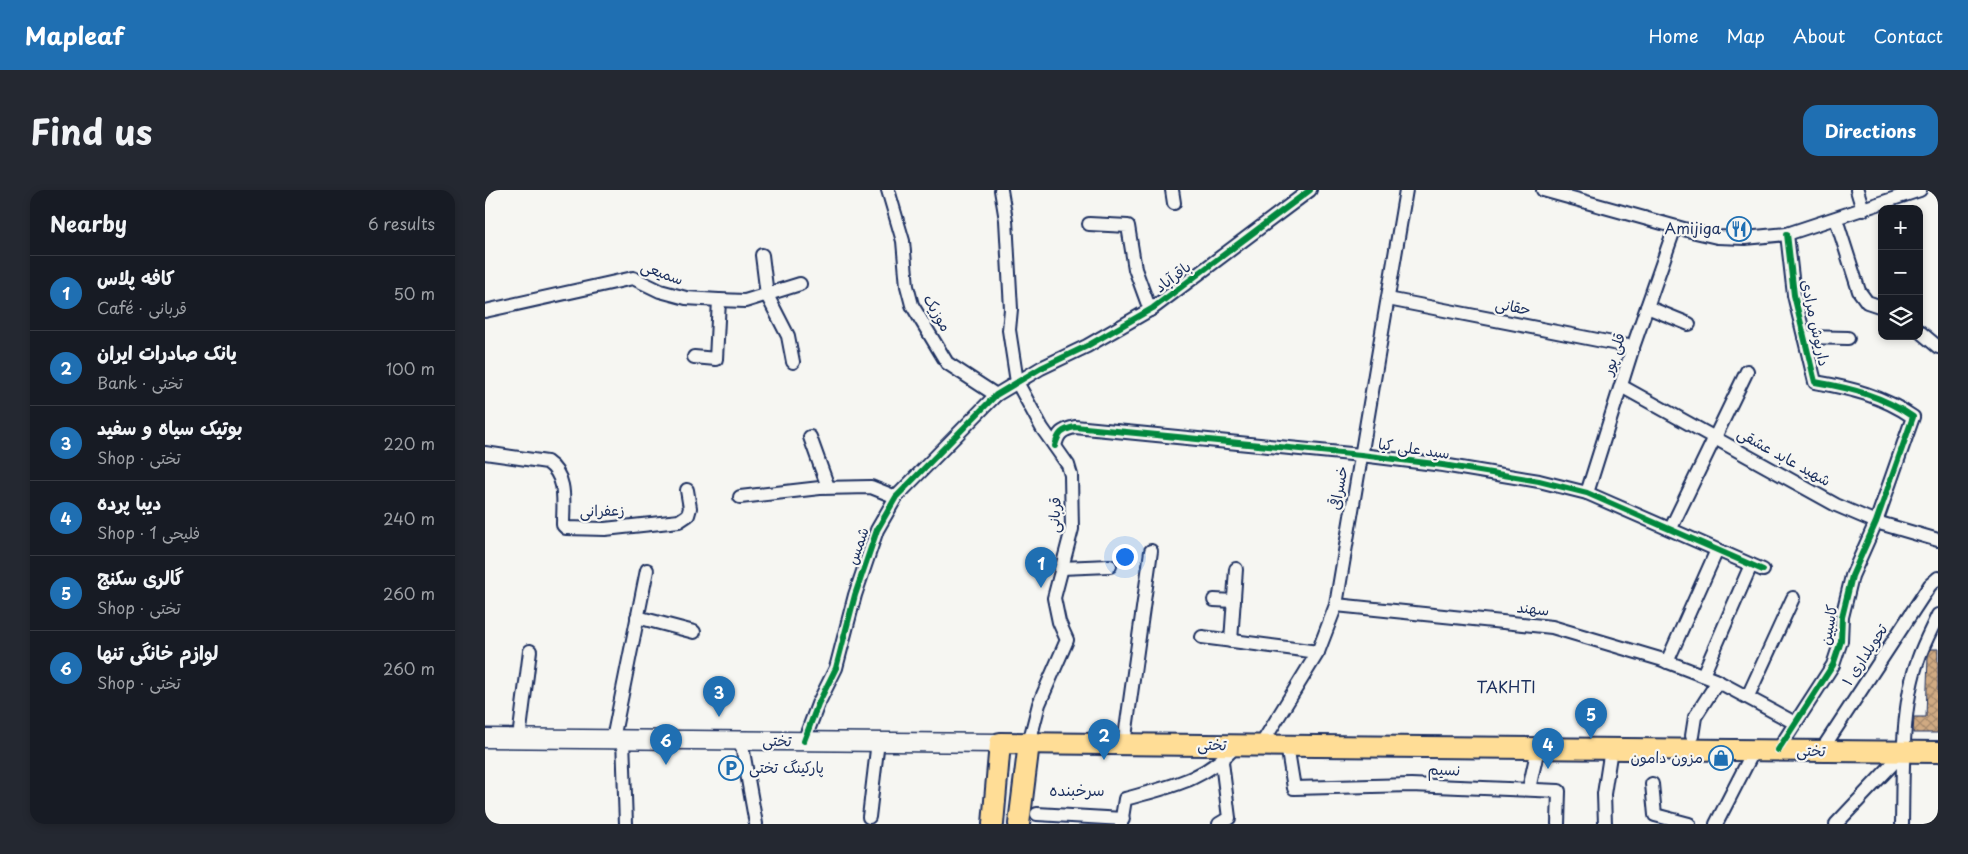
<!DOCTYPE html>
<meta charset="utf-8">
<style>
:root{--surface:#171b24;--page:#242831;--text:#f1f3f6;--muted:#9ea1a6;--line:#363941;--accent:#1f6fb2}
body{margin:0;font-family:"Playpen Sans","Playpen Sans Arabic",sans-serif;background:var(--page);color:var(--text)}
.controls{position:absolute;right:15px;top:15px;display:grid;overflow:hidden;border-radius:10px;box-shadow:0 2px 8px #0003}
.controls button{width:45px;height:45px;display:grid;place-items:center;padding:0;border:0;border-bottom:1px solid var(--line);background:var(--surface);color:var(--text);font:25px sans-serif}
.you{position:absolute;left:639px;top:366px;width:18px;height:18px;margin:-12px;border:4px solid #fff;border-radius:50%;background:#1a73e8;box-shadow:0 0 0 8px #1a73e833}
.badge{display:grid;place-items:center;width:32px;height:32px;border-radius:50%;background:var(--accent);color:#fff;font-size:16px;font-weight:700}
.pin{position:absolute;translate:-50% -41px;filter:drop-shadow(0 1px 2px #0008)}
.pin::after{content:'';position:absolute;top:26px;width:18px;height:15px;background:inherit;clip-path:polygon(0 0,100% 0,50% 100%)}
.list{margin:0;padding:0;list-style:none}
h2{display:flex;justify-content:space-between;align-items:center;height:65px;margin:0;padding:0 20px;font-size:21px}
h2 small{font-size:16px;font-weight:400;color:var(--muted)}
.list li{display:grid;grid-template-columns:32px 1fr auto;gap:15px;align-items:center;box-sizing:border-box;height:75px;padding:0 20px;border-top:1px solid var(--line)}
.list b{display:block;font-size:19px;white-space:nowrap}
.list p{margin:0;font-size:16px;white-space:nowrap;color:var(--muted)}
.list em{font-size:16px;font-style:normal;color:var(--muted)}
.icon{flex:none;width:28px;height:28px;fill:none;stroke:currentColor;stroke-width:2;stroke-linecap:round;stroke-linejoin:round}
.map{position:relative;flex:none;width:1453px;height:634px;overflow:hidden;border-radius:15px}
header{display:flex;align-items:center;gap:30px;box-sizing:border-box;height:70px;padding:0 25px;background:var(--accent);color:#fff}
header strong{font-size:24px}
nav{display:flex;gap:28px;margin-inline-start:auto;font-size:18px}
.intro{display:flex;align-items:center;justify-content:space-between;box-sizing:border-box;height:120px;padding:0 30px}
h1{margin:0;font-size:35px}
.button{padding:12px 22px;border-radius:15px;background:var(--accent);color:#fff;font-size:18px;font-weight:700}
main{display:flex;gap:30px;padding:0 30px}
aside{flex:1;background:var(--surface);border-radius:15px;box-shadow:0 2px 8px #0003}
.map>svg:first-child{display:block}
.building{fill:url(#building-cross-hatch);stroke:#1b2f5e}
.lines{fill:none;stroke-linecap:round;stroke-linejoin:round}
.street-casing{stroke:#1b2f5e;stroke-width:16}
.secondary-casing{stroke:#1b2f5e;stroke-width:21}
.primary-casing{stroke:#1b2f5e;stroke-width:24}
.street{stroke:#f6f6f2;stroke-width:12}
.secondary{stroke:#f6f6f2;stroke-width:18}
.primary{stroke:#ffdd96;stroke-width:20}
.cycleway-casing{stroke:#f6f6f2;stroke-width:9}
.cycleway{stroke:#00873e;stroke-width:6}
.labels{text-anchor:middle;stroke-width:4.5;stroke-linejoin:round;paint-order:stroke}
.poi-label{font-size:15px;fill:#1b2f5e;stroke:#f6f6f2;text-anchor:end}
.street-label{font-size:15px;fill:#1b2f5e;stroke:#f6f6f2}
.neighbourhood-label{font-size:16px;fill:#1b2f5e;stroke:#f6f6f2}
</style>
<header>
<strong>Mapleaf</strong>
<nav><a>Home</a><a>Map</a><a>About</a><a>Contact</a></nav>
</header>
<div class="intro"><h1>Find us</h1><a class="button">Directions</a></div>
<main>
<aside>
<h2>Nearby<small>6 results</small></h2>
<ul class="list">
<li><span class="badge">1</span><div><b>کافه پلاس</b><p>Café · قربانی</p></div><em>50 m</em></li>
<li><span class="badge">2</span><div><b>یانک صادرات ایران</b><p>Bank · تختی</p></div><em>100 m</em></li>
<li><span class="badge">3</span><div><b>بوتیک سیاه و سفید</b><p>Shop · تختی</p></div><em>220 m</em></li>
<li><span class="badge">4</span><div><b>دیبا پرده</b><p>Shop · فلیحی 1</p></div><em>240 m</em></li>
<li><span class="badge">5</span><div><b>گالری سکنج</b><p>Shop · تختی</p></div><em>260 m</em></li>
<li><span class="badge">6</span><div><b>لوازم خانگی تنها</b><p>Shop · تختی</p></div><em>260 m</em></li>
</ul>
</aside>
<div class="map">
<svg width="1453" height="634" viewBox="0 0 1453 634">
<defs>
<pattern id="building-cross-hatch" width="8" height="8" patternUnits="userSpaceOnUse" patternTransform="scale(1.25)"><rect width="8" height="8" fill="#d0aa82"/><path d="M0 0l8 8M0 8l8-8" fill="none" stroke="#a88b6e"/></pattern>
</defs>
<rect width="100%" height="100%" fill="#f6f6f2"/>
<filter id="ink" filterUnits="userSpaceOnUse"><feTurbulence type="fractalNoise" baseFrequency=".02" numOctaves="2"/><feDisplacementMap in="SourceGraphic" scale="10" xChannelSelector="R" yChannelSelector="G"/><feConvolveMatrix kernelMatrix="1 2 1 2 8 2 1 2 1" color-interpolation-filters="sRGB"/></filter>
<g filter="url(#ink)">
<path class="building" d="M1446 459H1453V543H1428L1429 527H1441L1443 466Z"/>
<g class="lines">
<defs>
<g id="street">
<path d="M403 0 418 51 422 96 427 115 462 173 511 205"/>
<path d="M516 0 521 30 526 119 524 140 532 192 557 238 583 275 586 285 587 339 569 408 574 432 582 450 554 514 544 553"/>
<path d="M687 0 689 13"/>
<path d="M1058 0 1206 41 1232 47 1260 48 1302 44 1435 0"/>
<path d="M1372 0 1378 20"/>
<path d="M1351 29 1374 101 1382 112 1397 117"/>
<path d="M604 34 643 36 650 79 665 120"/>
<path d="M277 65 282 105 303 146 308 172"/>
<path d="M903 109 1148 157"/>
<path d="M1162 117 1204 134"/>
<path d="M0 121 148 88 175 101 201 108 234 110 260 111 315 94"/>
<path d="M1434 141 1453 157"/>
<path d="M1319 147 1363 148"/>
<path d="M209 167 231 169 234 110"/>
<path d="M1136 196 1351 315 1391 332 1453 350"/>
<path d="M325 247 343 297"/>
<path d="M570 256C573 243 577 240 590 237L876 265 958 275 1054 291 1102 303 1278 380"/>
<path d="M0 263 62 272C83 286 78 313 78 335L81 338 120 339 194 331 203 325 205 318 202 300"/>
<path d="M1102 303 1148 157 1190 37"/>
<path d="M255 307 335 298 386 297 411 307"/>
<path d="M1186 338 1262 181"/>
<path d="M576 378 625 376"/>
<path d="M729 410 749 411"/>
<path d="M851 415 1067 437 1175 469 1230 490 1310 533"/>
<path d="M152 427 209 442"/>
<path d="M717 447 833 462"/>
<path d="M746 451 751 379"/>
<path d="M1182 472 1232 360"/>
<path d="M1218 485 1266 375"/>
<path d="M1263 506 1308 408"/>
<path d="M1207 546 1210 527 1233 491"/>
<path d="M34 548 45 461"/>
<path d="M128 549 162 380"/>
<path d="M138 549 141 634"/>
<path d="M256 550 271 634"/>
<path d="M319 551 333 514 351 478 370 405 392 340 411 307 511 205 556 178 602 156 668 118 825 0"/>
<path d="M639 554 666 361"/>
<path d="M776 555 833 462 851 415 921 0"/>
<path d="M802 555 809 598 926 595 1074 601 1073 634"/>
<path d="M1293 560 1348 475 1356 451 1357 427 1367 386 1391 332 1428 227C1398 206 1365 198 1330 192L1309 105 1302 44"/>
<path d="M1336 561 1445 395 1453 388"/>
<path d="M1167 594 1170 625 1204 634"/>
<path d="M1044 599 1053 558"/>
<path d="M552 624 638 629"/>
<path d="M384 627 393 551"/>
<path d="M636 634 640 609C686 596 719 591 752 555"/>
<path d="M734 634 744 628 737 572"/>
<path d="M1120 634 1119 604 1126 559"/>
<path d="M1231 634 1269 560"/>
<path d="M1351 634 1419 562"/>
<path d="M1417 634C1418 586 1416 515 1433 470 1438 455 1446 440 1453 425"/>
</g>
<path id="secondary" d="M0 548 515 553"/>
<g id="primary">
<path d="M508 634 515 553 1453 562"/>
<path d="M534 634 544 553"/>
</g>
</defs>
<use href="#street" class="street-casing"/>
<use href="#secondary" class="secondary-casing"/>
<use href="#primary" class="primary-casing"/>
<use href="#street" class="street"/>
<use href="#secondary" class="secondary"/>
<use href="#primary" class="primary"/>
<defs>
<g id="cycleway">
<path d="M570 256C573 243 577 240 590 237L876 265 958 275 1054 291 1102 303 1278 380"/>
<path d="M319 551 333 514 351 478 370 405 392 340 411 307 511 205 556 178 602 156 668 118 825 0"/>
<path d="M1293 560 1348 475 1356 451 1357 427 1367 386 1391 332 1428 227C1398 206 1365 198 1330 192L1309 105 1302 44"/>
</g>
</defs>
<use href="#cycleway" class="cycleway-casing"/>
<use href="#cycleway" class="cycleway"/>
</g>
</g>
<defs>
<symbol id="restaurant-ring" viewBox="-11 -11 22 22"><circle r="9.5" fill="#f6f6f2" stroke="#1f6fb2" stroke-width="1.5"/><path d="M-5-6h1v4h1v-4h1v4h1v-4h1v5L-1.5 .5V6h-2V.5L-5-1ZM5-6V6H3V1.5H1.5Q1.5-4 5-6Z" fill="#1f6fb2"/></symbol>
<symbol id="shop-ring" viewBox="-11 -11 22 22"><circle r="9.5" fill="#f6f6f2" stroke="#1f6fb2" stroke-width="1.5"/><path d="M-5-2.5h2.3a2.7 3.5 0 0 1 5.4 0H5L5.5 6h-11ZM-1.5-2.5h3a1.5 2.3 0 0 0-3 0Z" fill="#1f6fb2"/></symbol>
<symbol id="parking-ring" viewBox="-11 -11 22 22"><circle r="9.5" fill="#f6f6f2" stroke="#1f6fb2" stroke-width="1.5"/><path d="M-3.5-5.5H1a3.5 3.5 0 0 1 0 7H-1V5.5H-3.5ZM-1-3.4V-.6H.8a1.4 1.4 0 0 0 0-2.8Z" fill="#1f6fb2"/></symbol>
</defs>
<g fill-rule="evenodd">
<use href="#restaurant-ring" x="1240" y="25" width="28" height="28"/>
<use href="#shop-ring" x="1222" y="554" width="28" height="28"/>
<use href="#parking-ring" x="232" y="564" width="28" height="28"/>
</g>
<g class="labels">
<g class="poi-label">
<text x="1236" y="44">Amijiga</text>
<text x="1218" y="573">مزون دامون</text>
<text x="264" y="583" text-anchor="start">پارکینگ تختی</text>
</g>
<g class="street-label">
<text transform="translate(177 83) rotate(20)" y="5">سمیعی</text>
<text transform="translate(688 87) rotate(-37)" y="5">باقرآباد</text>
<text transform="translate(1028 117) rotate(11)" y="5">حقانی</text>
<text transform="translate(452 123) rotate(60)" y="5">موزیک</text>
<text transform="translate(1330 133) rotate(78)" y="5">داریوش مرادی</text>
<text transform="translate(1129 164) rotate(-72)" y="5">قلی پور</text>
<text transform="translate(929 259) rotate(8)" y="5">سید علی کیا</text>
<text transform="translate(1299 267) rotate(29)" y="5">شهید عابد عشقی</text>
<text transform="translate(854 298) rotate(-80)" y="5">خسراقی</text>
<text transform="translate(117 321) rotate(-2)" y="5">زعفرانی</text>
<text transform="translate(570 325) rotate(-87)" y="5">قربانی</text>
<text transform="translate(373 356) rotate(-71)" y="5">شمس</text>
<text transform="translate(1048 419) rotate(6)" y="5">سهند</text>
<text transform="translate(1344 435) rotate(-80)" y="5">کاسپین</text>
<text transform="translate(1380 465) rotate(-57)" y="5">تحویلداری ۱</text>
<text transform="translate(292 551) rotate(1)" y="5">تختی</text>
<text transform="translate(727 555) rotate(1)" y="5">تختی</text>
<text transform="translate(1326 561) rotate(1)" y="5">تختی</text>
<text transform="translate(959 580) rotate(2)" y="5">نسیم</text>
</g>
<g class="neighbourhood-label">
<text x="1021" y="503">TAKHTI</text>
<text x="592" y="606">سرخبنده</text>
</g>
</g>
</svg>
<div class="controls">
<button>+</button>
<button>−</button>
<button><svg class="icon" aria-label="layers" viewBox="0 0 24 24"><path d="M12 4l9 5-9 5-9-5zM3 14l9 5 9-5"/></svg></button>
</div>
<div class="you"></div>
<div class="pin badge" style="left:556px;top:398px">1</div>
<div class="pin badge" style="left:619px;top:570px">2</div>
<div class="pin badge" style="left:234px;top:527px">3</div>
<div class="pin badge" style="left:1063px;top:579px">4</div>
<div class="pin badge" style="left:1106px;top:549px">5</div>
<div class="pin badge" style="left:181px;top:575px">6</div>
</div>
</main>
